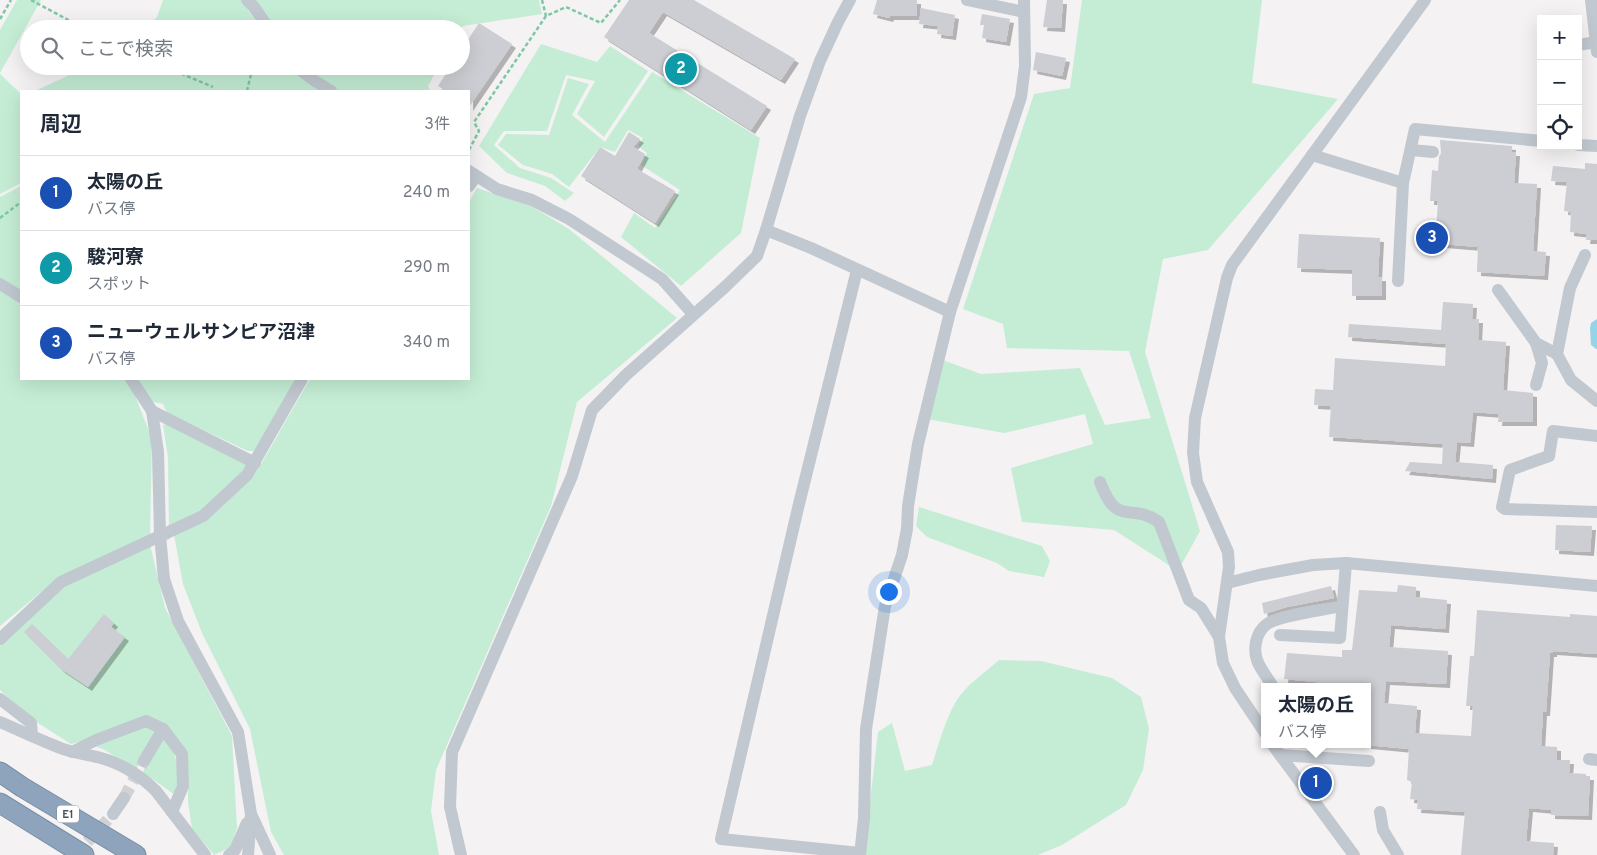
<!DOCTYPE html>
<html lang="ja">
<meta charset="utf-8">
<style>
:root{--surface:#fff;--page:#f6f6f7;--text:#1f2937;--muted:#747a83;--line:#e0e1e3;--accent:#2563eb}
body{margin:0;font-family:Overpass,"Noto Sans JP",sans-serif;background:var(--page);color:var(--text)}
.controls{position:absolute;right:15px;top:15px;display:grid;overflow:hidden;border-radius:0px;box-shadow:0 5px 20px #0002}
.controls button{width:45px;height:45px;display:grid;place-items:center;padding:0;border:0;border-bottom:1px solid var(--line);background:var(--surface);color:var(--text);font:25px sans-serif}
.you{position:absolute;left:888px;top:591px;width:18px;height:18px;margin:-12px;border:4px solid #fff;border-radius:50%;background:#1a73e8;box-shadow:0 0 0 8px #1a73e833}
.badge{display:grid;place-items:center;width:32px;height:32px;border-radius:50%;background:var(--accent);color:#fff;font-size:16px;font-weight:700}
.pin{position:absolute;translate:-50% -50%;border:2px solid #fff;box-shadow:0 1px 5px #0006}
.popup{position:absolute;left:1261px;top:683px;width:110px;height:65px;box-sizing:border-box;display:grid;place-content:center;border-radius:0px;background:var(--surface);filter:drop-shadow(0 1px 4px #0005);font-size:16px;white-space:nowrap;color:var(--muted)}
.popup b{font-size:19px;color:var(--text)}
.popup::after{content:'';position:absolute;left:50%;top:100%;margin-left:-10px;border:10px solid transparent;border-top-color:var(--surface)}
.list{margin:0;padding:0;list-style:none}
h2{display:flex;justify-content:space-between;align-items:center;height:65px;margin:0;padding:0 20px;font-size:21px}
h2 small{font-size:16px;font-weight:400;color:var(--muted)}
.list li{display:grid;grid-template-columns:32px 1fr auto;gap:15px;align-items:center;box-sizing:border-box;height:75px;padding:0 20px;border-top:1px solid var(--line)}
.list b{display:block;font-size:19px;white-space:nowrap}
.list p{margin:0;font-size:16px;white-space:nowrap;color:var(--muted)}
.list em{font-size:16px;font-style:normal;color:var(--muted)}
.icon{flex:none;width:28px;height:28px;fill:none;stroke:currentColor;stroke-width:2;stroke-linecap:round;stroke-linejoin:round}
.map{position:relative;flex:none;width:1597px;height:855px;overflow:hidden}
.search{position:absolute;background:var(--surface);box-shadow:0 5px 20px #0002;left:20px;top:20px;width:450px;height:55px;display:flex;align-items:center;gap:12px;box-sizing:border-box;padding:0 18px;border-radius:28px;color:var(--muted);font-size:19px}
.panel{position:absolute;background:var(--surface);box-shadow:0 5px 20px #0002;left:20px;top:90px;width:450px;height:290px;border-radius:0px}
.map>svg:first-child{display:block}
.green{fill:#c5edd5}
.water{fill:#95d4e6}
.building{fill:#ccced3;filter:url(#shadow)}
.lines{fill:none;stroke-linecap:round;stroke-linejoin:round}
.minor-tunnel{stroke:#d2d2d4;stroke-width:12;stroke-dasharray:12 6;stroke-linecap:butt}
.highway-casing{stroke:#798ea7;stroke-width:21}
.path{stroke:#7fc8a5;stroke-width:2.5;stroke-dasharray:4 2.5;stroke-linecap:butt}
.minor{stroke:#c1c8cf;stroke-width:12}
.highway{stroke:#8ea3bc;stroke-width:19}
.labels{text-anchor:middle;stroke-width:4;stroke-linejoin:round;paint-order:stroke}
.shield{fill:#fff;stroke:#81878e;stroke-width:1}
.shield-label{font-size:11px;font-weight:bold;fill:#4b545e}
</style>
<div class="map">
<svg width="1597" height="855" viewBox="0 0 1597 855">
<defs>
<filter id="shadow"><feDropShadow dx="4" dy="4" stdDeviation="0" flood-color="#0004"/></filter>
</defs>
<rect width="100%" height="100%" fill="#f4f2f2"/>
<g class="green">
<path d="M17 0H41L0 73V30Z"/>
<path d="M163 0H241L262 29H144L157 17Z"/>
<path d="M244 0H539L542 14 463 26 461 29H267Z"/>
<path d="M1082 0H1262L1252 83 1338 99 1208 250 1163 259 1145 352 1200 531 1178 571 1114 530 1022 522 1011 468 1093 444 1085 414 1004 433 927 419 940 359 981 374 1080 368 1105 425 1151 418 1129 351 1007 348 1003 324 963 309 1034 94 1070 88Z"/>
<path d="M541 44 597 62 610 46 648 71 604 137 577 114 595 81 566 75 547 131H504L494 145 520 168 551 178 574 193 565 201 545 186 507 173 479 146Z"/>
<path d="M89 66H291L329 91H35Z"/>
<path d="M297 66H439L428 86 430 91H336Z"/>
<path d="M652 72 760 138 741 233 681 286 621 237 634 213 655 228 680 190 641 165 647 153 638 146 643 138 628 130 615 152 600 147 569 187 552 174 523 165 498 145 506 134 549 135 568 78 589 84 572 115 605 142Z"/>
<path d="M0 74 20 93 21 96V183L0 194Z"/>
<path d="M21 186V379H302L257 451H248L167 413 163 404 136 398 152 439 150 536 52 583 0 626V197Z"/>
<path d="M477 188 531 206 569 229 677 318 577 402 551 506 436 770 431 811 439 855H284L271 832 250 729 202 633 183 584 174 535 167 541 169 531 168 457 163 425 171 423 260 466 310 379H469V202Z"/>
<path d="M919 507 1042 546 1050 561 1044 577 1009 571 997 563 927 537 916 526Z"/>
<path d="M150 544 165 608 232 736 237 828 231 847 214 855 192 829 188 802V768L164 731 146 724 157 733 136 770 105 750 93 745 100 736 71 744 27 716 0 690V645L57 585Z"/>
<path d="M999 660 1041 661 1112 678 1141 697 1149 729 1143 770 1126 805 1062 845 1038 855H864L878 732 892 723 905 771 932 765C939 744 948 708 963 692 973 680 987 671 999 660Z"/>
<path d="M161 735 172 745 182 781 175 795 154 780 142 774Z"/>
</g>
<path class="water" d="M1597 319V349H1596L1591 345 1590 328 1591 323Z"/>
<g class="building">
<path d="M629 0H694L795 59 781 80 663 12 649 33 767 106 751 130 604 37Z"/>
<path d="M877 0H917V16H890L889 18 873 14Z"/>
<path d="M1047 0H1063L1061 28 1043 27Z"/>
<path d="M921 8 955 15 952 36 937 34 938 26 919 24Z"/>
<path d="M982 14 1010 19 1006 42 982 38 984 25H980Z"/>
<path d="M479 23 512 44 469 107V91H446L438 86 451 66H461V50Z"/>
<path d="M1036 52 1066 58 1062 76 1033 70Z"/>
<path d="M629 132 640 139 633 147 645 154 637 169 675 191 655 223 581 176 600 147 615 156Z"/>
<path d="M1440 140 1512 146V152H1516L1514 183 1537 184 1533 251 1546 252 1544 276 1477 272 1478 247 1442 244 1443 231H1436L1438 201H1430L1432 170 1438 171 1439 157 1441 153Z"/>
<path d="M1585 163 1597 164V240H1586L1587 234 1570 232 1571 212 1564 211 1567 182 1551 181 1553 166 1585 169Z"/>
<path d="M1299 234 1380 238 1378 277H1382V296H1352V270L1297 268Z"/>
<path d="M1443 302 1473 304 1472 319H1479L1478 340 1506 342 1503 390 1533 393V422H1498L1499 414 1473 412 1470 443 1457 442 1455 462 1493 465 1492 479 1405 471 1410 462 1442 464 1443 444 1329 437 1331 406 1314 405 1315 389 1333 390 1335 358 1445 366 1446 344 1348 337 1349 324 1441 330Z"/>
<path d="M1556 525 1592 526 1590 552 1555 550Z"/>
<path d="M1398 585 1416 587V597L1447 600 1445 629 1391 625 1389 647 1448 651 1446 684 1386 681 1384 703 1417 706 1415 733 1471 736 1473 706H1466L1470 656H1474L1477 610 1570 617V614L1597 616V654L1553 651V653H1550L1546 712H1543L1541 746 1557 747V760H1570L1569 773 1586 774V776H1590L1588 816 1551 815V810L1529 808 1526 841 1554 843 1553 855H1461L1465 812 1417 809 1418 800 1410 799 1412 782 1407 780 1409 749 1367 745V687L1284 679 1287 653 1342 657V650H1352L1359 590 1397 592Z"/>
<path d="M1331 586 1334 598 1287 607 1264 614 1262 603Z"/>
<path d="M104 614 114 623 111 627 125 637 88 687 61 669 24 632 32 624 68 659Z"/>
</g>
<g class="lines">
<g class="minor-tunnel">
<path d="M124 798 144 761"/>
<path d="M75 855 113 814"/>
</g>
<defs>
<g id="highway">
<path d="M0 772 22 787 136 855"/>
<path d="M0 803 84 855"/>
</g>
</defs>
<use href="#highway" class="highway-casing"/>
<g class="path">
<path d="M31 0 85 29"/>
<path d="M542 0 546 16"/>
<path d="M0 19 11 0"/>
<path d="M163 66 213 87"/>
<path d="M247 91 251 74 259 66"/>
<path d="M469 150 479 131 474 122 546 16 566 7 601 23 620 0"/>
<path d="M0 218 21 202"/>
</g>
<g class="minor">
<path d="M247 0 254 7 269 29"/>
<path d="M967 0 1024 12"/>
<path d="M1591 0 1597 52"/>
<path d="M1578 45 1597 42"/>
<path d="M295 66 315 81 331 91"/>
<path d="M1578 145 1597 146"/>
<path d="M1411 150 1433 152"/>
<path d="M1312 155 1403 183 1415 129 1541 141"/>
<path d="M469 171 497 189 532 200 569 219 662 279 693 314"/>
<path d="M469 186 476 176"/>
<path d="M766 230 811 248 950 312"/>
<path d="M1585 255 1570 288 1557 354 1571 380 1597 401"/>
<path d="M857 270 798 508 721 839 860 853"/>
<path d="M1398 281 1403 183"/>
<path d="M0 284 21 297"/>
<path d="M1498 290 1536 343 1557 354"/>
<path d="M1536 343 1542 363 1536 385"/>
<path d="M131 379 152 411 158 452 160 535 164 579 178 621 238 732 251 814 248 855"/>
<path d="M152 411 255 463"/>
<path d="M1597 436 1553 431 1549 456 1510 470 1502 507 1505 509 1597 512"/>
<path d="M1100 482C1118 529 1129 501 1159 522L1189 600 1201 608 1219 637"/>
<path d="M1227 583 1259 575 1313 565 1346 563 1597 586"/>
<path d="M1280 635 1340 638 1346 563"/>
<path d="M0 639 61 582 203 516 247 475 302 379"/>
<path d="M1273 687C1268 678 1260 669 1257 660 1253 648 1256 632 1267 624 1279 615 1325 610 1342 606"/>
<path d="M0 699 31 723 32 736"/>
<path d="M0 722C21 731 42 741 63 749 76 753 88 755 101 758 122 764 141 776 156 791L205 855"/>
<path d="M1265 733 1235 688 1223 663 1219 637 1229 567 1228 552 1197 482 1193 453 1195 418 1227 278 1232 265 1425 0"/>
<path d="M1272 744 1354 855"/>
<path d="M72 752 96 740 146 721 163 729 182 754 183 786 172 812"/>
<path d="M1280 755 1369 761"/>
<path d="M1589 759 1597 760"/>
<path d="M144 761 163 729"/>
<path d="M1380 812 1383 830 1398 855"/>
<path d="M113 814 124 798"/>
<path d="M252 816 270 855"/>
<path d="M229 855 235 850 247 823"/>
<path d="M461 855 450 807 452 752 572 476 592 410 626 375 725 287 757 256 766 230 800 116 820 61 838 22 850 0"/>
<path d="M860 855 864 818 866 729 885 606 902 555 907 529 908 506 918 444 950 312 1021 97 1025 66 1024 0"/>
</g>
<use href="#highway" class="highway"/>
</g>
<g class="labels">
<rect class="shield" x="57" y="805.5" width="22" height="17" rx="4"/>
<g class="shield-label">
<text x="68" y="818">E1</text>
</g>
</g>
</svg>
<div class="controls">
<button>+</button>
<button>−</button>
<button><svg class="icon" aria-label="locate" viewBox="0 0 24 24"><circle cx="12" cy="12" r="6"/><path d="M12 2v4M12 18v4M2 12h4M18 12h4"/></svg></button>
</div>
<div class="you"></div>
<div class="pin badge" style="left:1316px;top:783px;background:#1a4fb4">1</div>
<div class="popup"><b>太陽の丘</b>バス停</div>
<div class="pin badge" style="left:681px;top:69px;background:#0f9aa8">2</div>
<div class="pin badge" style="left:1432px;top:238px;background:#1a4fb4">3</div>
<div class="search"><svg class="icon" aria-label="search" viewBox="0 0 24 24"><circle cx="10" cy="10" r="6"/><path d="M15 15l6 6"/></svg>ここで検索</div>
<section class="panel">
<h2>周辺<small>3件</small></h2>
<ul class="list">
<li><span class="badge" style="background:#1a4fb4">1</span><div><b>太陽の丘</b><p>バス停</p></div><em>240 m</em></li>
<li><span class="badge" style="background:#0f9aa8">2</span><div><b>駿河寮</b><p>スポット</p></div><em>290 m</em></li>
<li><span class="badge" style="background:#1a4fb4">3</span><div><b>ニューウェルサンピア沼津</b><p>バス停</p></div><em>340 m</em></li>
</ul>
</section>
</div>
